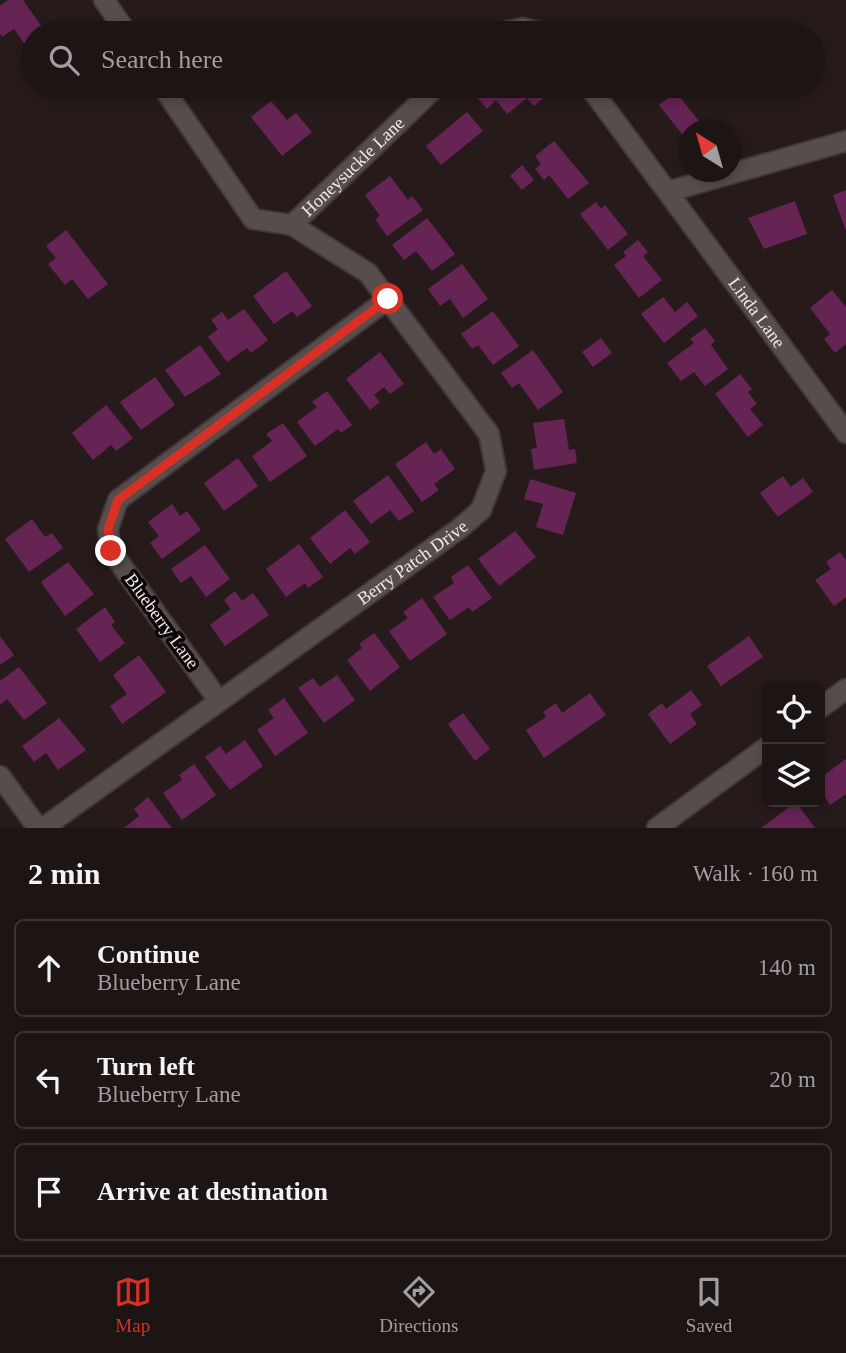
<!DOCTYPE html>
<meta charset="utf-8">
<style>
:root{--surface:#1d1414;--page:#251d1d;--text:#f1f3f6;--muted:#a09ea0;--line:#3b3334;--accent:#d93025}
body{margin:0;font-family:"Times New Roman",serif;background:var(--page);color:var(--text)}
.controls{position:absolute;right:21px;bottom:21px;display:grid;overflow:hidden;border-radius:10px;box-shadow:0 4px 10px #0003}
.controls button{width:63px;height:63px;display:grid;place-items:center;padding:0;border:0;border-bottom:2px solid var(--line);background:var(--surface);color:var(--text);font:35px sans-serif}
.compass{position:absolute;left:678px;top:119px;width:63px;height:63px;border-radius:50%;background:var(--surface);box-shadow:0 4px 10px #0003;rotate:323deg}
.stop{position:absolute;width:21px;height:21px;margin:-16px;border:5px solid #d93025;border-radius:50%;background:#fff}
.stop.end{background:#d93025;border-color:#fff;box-shadow:0 2px 7px #0008}
.list{margin:0;padding:0;list-style:none}
h2{display:flex;justify-content:space-between;align-items:center;height:91px;margin:0;padding:0 28px;font-size:30px}
h2 small{font-size:23px;font-weight:400;color:var(--muted)}
.list li{display:grid;grid-template-columns:46px 1fr auto;gap:21px;align-items:center;box-sizing:border-box;height:98px;margin:0 14px 14px;padding:0 14px;border:2px solid var(--line);border-radius:10px}
.list b{display:block;font-size:26px;white-space:nowrap}
.list p{margin:0;font-size:23px;white-space:nowrap;color:var(--muted)}
.list em{font-size:23px;font-style:normal;color:var(--muted)}
.icon{flex:none;width:38px;height:38px;fill:none;stroke:currentColor;stroke-width:2;stroke-linecap:round;stroke-linejoin:round}
.map{position:relative;flex:none;width:846px;height:828px;overflow:hidden}
.search{position:absolute;background:var(--surface);box-shadow:0 4px 10px #0003;left:21px;right:21px;top:21px;height:77px;display:flex;align-items:center;gap:18px;box-sizing:border-box;padding:0 24px;border-radius:38px;color:var(--muted);font-size:26px}
.sheet{height:427px;background:var(--surface)}
nav{display:flex;justify-content:space-around;align-items:center;box-sizing:border-box;height:98px;border-top:2px solid var(--line);background:var(--surface);font-size:19px;color:var(--muted)}
nav a{display:grid;justify-items:center;gap:4px}
nav .on{color:var(--accent)}
.map>svg:first-child{display:block}
.building{fill:#662455}
.lines{fill:none;stroke-linecap:round;stroke-linejoin:round}
.minor-casing{stroke:#443738;stroke-width:23}
.minor{stroke:#554e4c;stroke-width:19}
.route{stroke:#d93025;stroke-width:9}
.labels{text-anchor:middle;stroke-width:7;stroke-linejoin:round;paint-order:stroke}
.street-label{font-size:18px;fill:#f3e9ea;stroke:#0c0707}
</style>
<div class="map">
<svg width="846" height="828" viewBox="0 0 846 828">
<rect width="100%" height="100%" fill="#271a1b"/>
<g class="building">
<path d="M8 0H23L46 33H33V47L29 50 14 29 2 37 0 34V6Z"/>
<path d="M45 86H72L74 89 62 97 57 89 50 94Z"/>
<path d="M488 86 493 91 500 86H532L543 98 534 106 527 98 507 114 496 100 487 109 476 96Z"/>
<path d="M676 92 702 125 696 130H688L685 138 659 105Z"/>
<path d="M271 101 287 120 296 113 312 132 282 156 251 117Z"/>
<path d="M467 112 483 131 441 165 426 146Z"/>
<path d="M554 141 589 183 568 199 549 175 544 180 535 169 541 164 535 156Z"/>
<path d="M522 165 534 180 522 190 510 176Z"/>
<path d="M390 176 408 200 412 196 423 210 387 236 375 219 380 216 365 195Z"/>
<path d="M846 190V231L833 195Z"/>
<path d="M795 201 807 234 764 249 748 218Z"/>
<path d="M596 202 601 209 605 205 628 234 608 250 580 214Z"/>
<path d="M427 218 455 254 432 271 416 251 404 260 392 245Z"/>
<path d="M66 230 108 284 88 299 72 279 65 285 48 264 56 258 46 246Z"/>
<path d="M638 240 648 252 643 256 662 280 639 298 614 265 626 256 623 252Z"/>
<path d="M462 264 488 299 463 318 450 299 440 306 428 289Z"/>
<path d="M286 271 312 306 297 317 292 311 274 324 253 296Z"/>
<path d="M832 290 846 307V344L835 353 824 339 830 334 810 308Z"/>
<path d="M663 297 675 312 687 302 698 316 664 343 641 314Z"/>
<path d="M244 309 268 340 251 353 247 348 227 362 208 337 218 329 211 320 222 312 228 320Z"/>
<path d="M493 311 519 346 493 365 478 345 472 349 461 334Z"/>
<path d="M705 328 715 341 711 345 728 369 705 386 694 372 681 381 667 363 694 343 690 339Z"/>
<path d="M601 338 612 353 593 367 582 352Z"/>
<path d="M200 345 221 374 185 397 165 370Z"/>
<path d="M533 350 563 392 538 410 519 383 512 388 501 373Z"/>
<path d="M380 352 404 384 390 394 384 387 374 395 380 402 370 410 346 379Z"/>
<path d="M740 374 752 389 748 392 757 404 750 409 763 425 748 437 715 394Z"/>
<path d="M155 377 175 405 141 430 120 402Z"/>
<path d="M327 391 352 425 341 433 338 429 315 446 297 422 317 407 312 402Z"/>
<path d="M106 405 133 438 116 451 111 445 93 460 72 433Z"/>
<path d="M564 419 569 450 575 449 577 463 534 470 531 449 537 448 533 423Z"/>
<path d="M283 423 307 456 270 482 252 456 272 441 266 434Z"/>
<path d="M426 442 434 454 441 449 455 469 434 484 439 490 422 502 395 464Z"/>
<path d="M238 458 258 486 224 511 204 483Z"/>
<path d="M388 475 414 511 399 521 390 510 371 524 353 501Z"/>
<path d="M783 476 791 487 803 478 813 492 778 517 760 493Z"/>
<path d="M530 479 576 493 563 535 536 527 543 504 524 499Z"/>
<path d="M172 504 180 516 187 511 201 530 162 559 150 543 159 536 148 522Z"/>
<path d="M345 510 370 542 355 554 350 548 330 564 310 538Z"/>
<path d="M32 519 45 537 52 533 63 548 29 572 5 539Z"/>
<path d="M515 531 536 557 499 586 478 559Z"/>
<path d="M299 544 323 577 308 588 305 583 286 597 266 569Z"/>
<path d="M205 545 230 579 206 597 191 576 181 583 171 569Z"/>
<path d="M840 552 846 560V597L834 606 815 580 831 569 826 562Z"/>
<path d="M68 562 94 594 65 616 41 582Z"/>
<path d="M468 565 492 598 472 612 469 607 450 620 433 597 454 583 451 577Z"/>
<path d="M235 591 242 601 253 593 269 615 225 646 210 625 231 609 224 600Z"/>
<path d="M422 598 447 634 410 661 389 631 408 618 403 612Z"/>
<path d="M105 607 115 622 111 625 125 643 100 662 76 629Z"/>
<path d="M374 633 400 667 370 691 347 660 362 648 359 644Z"/>
<path d="M0 636 14 655 0 665Z"/>
<path d="M749 636 763 657 721 686 707 666Z"/>
<path d="M139 655 166 692 122 724 110 706 127 694 113 675Z"/>
<path d="M19 667 47 703 24 720 7 699 0 705V681Z"/>
<path d="M337 675 355 700 324 723 298 688 313 678 320 687Z"/>
<path d="M691 690 702 705 690 714 697 724 670 744 648 714 662 703 666 709Z"/>
<path d="M590 693 606 715 544 758 526 730 546 717 543 712 556 703 562 713Z"/>
<path d="M284 698 308 733 275 756 257 730 274 718 268 710Z"/>
<path d="M463 713 490 749 475 761 448 724Z"/>
<path d="M59 718 86 750 58 770 46 753 34 762 22 746Z"/>
<path d="M245 740 263 766 230 790 205 757 220 746 226 754Z"/>
<path d="M846 759V794L830 805 820 790V778Z"/>
<path d="M194 764 216 795 182 820 163 793 182 780 179 775Z"/>
<path d="M148 797 172 828H124L139 816 134 809Z"/>
<path d="M796 802 815 828H761Z"/>
</g>
<g class="lines">
<defs>
<g id="minor">
<path d="M104 0 127 33"/>
<path d="M500 33 523 28 542 33"/>
<path id="s1" d="M162 86 253 219 292 225 437 86"/>
<path id="s2" d="M589 86 846 433"/>
<path d="M670 191 846 141"/>
<path d="M219 701 111 551 108 529 118 500 388 299"/>
<path d="M820 708 846 689"/>
<path d="M0 776 38 828"/>
<path id="s3" d="M43 828 459 529 481 510 496 471 489 434 368 273 292 225"/>
<path d="M657 828 767 747"/>
</g>
</defs>
<use href="#minor" class="minor-casing"/>
<use href="#minor" class="minor"/>
</g>
<g class="lines">
<path class="route" d="M111 551 108 529 118 500 388 299"/>
</g>
<g class="labels">
<g class="street-label">
<text dy="6" stroke="none"><textPath href="#s1" startOffset="285">Honeysuckle Lane</textPath></text>
<text dy="6" stroke="none"><textPath href="#s2" startOffset="282">Linda Lane</textPath></text>
<text dy="6" stroke="none"><textPath href="#s3" startOffset="455">Berry Patch Drive</textPath></text>
<text transform="translate(162 621) rotate(54)" y="6">Blueberry Lane</text>
</g>
</g>
</svg>
<div class="controls">
<button><svg class="icon" aria-label="locate" viewBox="0 0 24 24"><circle cx="12" cy="12" r="6"/><path d="M12 2v4M12 18v4M2 12h4M18 12h4"/></svg></button>
<button><svg class="icon" aria-label="layers" viewBox="0 0 24 24"><path d="M12 4l9 5-9 5-9-5zM3 14l9 5 9-5"/></svg></button>
</div>
<svg class="compass" viewBox="-18 -18 36 36"><path d="M0-13l5 13h-10z" fill="#e53935"/><path d="M0 13l5-13h-10z" fill="#a09ea0"/></svg>
<div class="stop" style="left:388px;top:299px"></div>
<div class="stop end" style="left:111px;top:551px"></div>
<div class="search"><svg class="icon" aria-label="search" viewBox="0 0 24 24"><circle cx="10" cy="10" r="6"/><path d="M15 15l6 6"/></svg>Search here</div>
</div>
<section class="sheet">
<h2>2 min<small>Walk · 160 m</small></h2>
<ul class="list">
<li><svg class="icon" aria-label="ahead" viewBox="0 0 24 24"><path d="M12 20V5M6 11l6-6 6 6"/></svg><div><b>Continue</b><p>Blueberry Lane</p></div><em>140 m</em></li>
<li><svg class="icon" aria-label="left" viewBox="0 0 24 24"><path d="M17 20v-9H6M10 6l-5 5 5 5"/></svg><div><b>Turn left</b><p>Blueberry Lane</p></div><em>20 m</em></li>
<li><svg class="icon" aria-label="arrive" viewBox="0 0 24 24"><path d="M6 21V4h12l-3 4 3 4H6"/></svg><div><b>Arrive at destination</b></div></li>
</ul>
</section>
<nav>
<a class="on"><svg class="icon" aria-label="map" viewBox="0 0 24 24"><path d="M3 6l6-2 6 2 6-2v14l-6 2-6-2-6 2zM9 4v14M15 6v14"/></svg>Map</a>
<a><svg class="icon" aria-label="directions" viewBox="0 0 24 24"><path d="M12 3l9 9-9 9-9-9zM9 14v-3h6M13 9l2 2-2 2"/></svg>Directions</a>
<a><svg class="icon" aria-label="saved" viewBox="0 0 24 24"><path d="M7 4h10v16l-5-4-5 4z"/></svg>Saved</a>
</nav>
